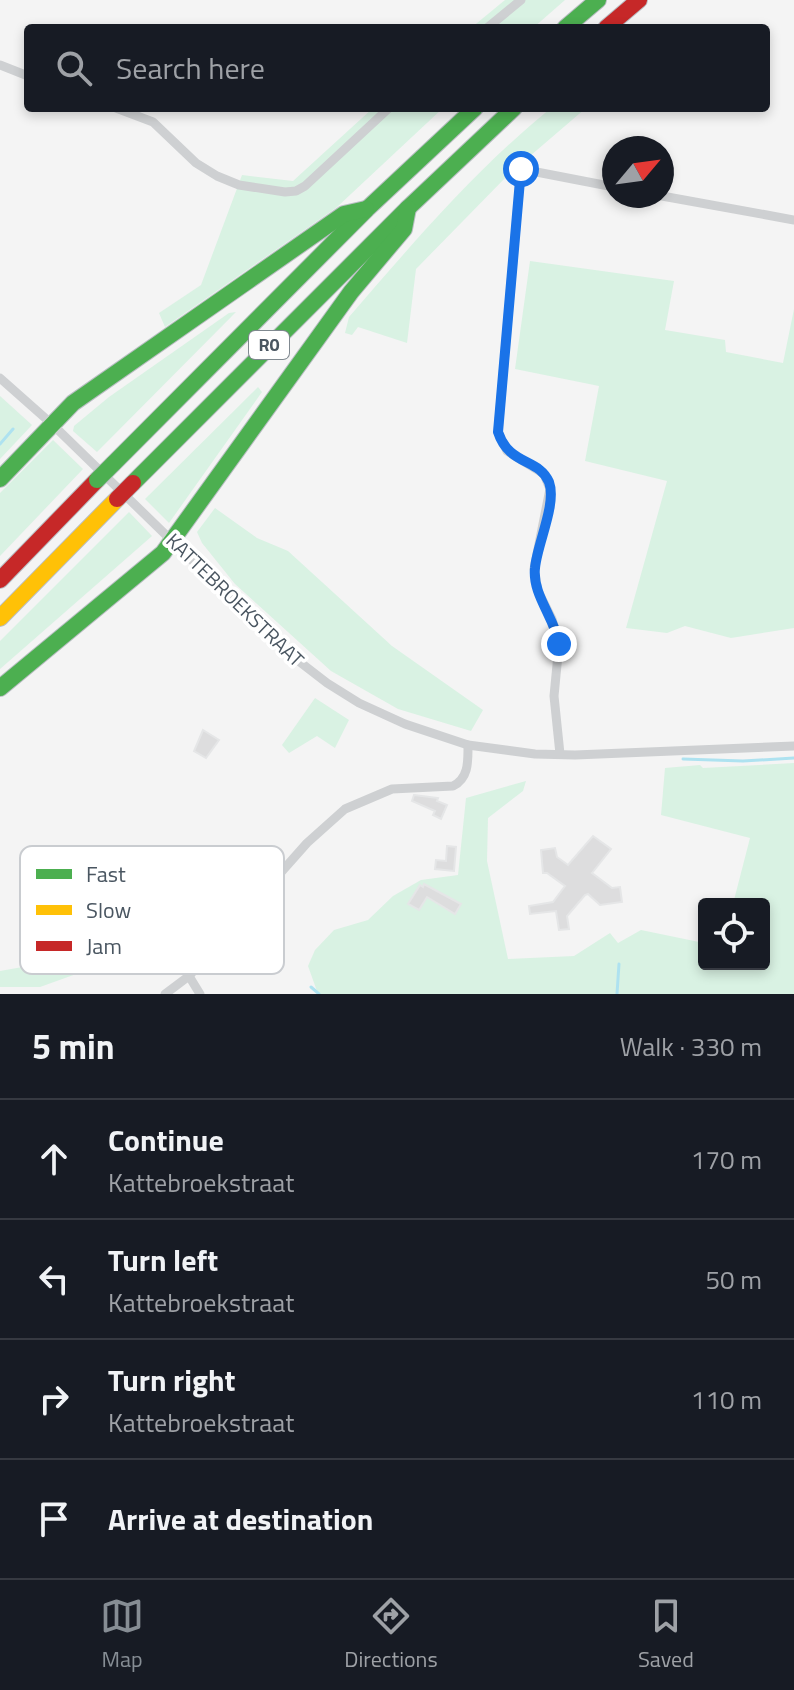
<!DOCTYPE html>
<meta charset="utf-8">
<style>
:root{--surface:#171b24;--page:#242831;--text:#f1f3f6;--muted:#9ea1a6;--line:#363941;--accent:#868d94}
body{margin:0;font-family:"Titillium Web",sans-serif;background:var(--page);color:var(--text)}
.controls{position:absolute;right:24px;bottom:24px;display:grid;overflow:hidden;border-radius:8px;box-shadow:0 4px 12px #0003}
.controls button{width:72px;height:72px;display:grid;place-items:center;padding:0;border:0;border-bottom:2px solid var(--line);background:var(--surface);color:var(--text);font:40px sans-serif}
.compass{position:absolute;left:602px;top:136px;width:72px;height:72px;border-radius:50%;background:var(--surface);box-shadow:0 4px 12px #0003;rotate:61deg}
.stop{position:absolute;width:24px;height:24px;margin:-18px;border:6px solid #1a73e8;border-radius:50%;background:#fff}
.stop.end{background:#1a73e8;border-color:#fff;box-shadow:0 2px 8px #0008}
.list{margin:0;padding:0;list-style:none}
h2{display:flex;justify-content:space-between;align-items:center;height:104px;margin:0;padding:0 32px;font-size:34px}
h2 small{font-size:26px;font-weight:400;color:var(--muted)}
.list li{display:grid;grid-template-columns:52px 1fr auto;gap:24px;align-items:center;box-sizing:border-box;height:120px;padding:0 32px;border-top:2px solid var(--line)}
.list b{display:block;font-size:30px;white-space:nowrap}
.list p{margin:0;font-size:26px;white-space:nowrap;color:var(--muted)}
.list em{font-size:26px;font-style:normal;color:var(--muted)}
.icon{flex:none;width:44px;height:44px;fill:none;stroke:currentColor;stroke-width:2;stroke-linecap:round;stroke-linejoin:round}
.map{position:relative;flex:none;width:794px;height:994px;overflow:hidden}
.search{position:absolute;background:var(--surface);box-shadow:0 4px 12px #0003;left:24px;right:24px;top:24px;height:88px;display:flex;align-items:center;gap:20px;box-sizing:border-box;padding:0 28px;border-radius:8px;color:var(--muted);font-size:30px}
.sheet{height:584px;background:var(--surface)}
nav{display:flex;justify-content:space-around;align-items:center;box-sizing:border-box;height:112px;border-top:2px solid var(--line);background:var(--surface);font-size:22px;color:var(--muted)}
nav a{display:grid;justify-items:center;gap:4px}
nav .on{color:var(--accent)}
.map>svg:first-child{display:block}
.green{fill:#d9f2e3}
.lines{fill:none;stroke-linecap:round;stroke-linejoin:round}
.stream{stroke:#aee2f0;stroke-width:3}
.building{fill:#ddddde;stroke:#e5e6e7;stroke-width:2}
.fast-casing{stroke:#b9bec3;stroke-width:18}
.slow-casing{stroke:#b9bec3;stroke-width:18}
.jam-casing{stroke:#b9bec3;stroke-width:18}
.street{stroke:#ced0d2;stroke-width:9}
.fast{stroke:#4caf50;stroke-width:16}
.slow{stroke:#ffc107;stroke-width:16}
.jam{stroke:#c62828;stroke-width:16}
.fast-bridge-casing{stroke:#b9bec3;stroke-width:18;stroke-linecap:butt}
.jam-bridge-casing{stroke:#b9bec3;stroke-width:18;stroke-linecap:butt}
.fast-bridge{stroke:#4caf50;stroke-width:16}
.jam-bridge{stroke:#c62828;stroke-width:16}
.route{stroke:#1a73e8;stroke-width:10}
.labels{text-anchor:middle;stroke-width:7;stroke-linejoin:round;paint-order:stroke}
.shield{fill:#fff;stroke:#808990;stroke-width:2}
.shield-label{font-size:18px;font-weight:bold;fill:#4a5661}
.street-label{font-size:20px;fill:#4a5661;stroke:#fff}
.key{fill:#fff;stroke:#c9ccd0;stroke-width:2}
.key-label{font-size:22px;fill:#4a5661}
</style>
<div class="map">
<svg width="794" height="994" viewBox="0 0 794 994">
<rect width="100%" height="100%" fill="#f4f4f4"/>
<g class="green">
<path d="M505 0H565L533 28H471Z"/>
<path d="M373 108H443L336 208 165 327 159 313 201 285 242 175 293 181Z"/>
<path d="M551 108H586L509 174 416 269 407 343 358 327 352 335 345 333 349 317C413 243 475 170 551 108Z"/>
<path d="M530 261 674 281 665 330 725 340 726 352 783 363 794 309V628L731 638 685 626 667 633 626 628 667 481 585 461 599 386 515 369Z"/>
<path d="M236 312 97 452 73 431 74 426 109 397 229 313Z"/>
<path d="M258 387 262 392 169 523 145 499Z"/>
<path d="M0 396 32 425 0 459Z"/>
<path d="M53 440 83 469 0 556V493Z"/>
<path d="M215 508 257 538 288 551 392 646 483 710 471 731 398 709 331 671 235 584 202 543 197 532Z"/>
<path d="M129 512 152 536 0 669V641Z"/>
<path d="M315 698 349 720 335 748 317 736 289 753 282 745Z"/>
<path d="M794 763V994H318L308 966 315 950 334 930 368 920 393 896 421 880 458 875 466 798 526 781 523 791 488 818 487 861 508 959 574 956 610 933 618 943 641 930 704 943V964H764V904H712L734 900 750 838 661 815 665 768 700 765 703 768Z"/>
<path d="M105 901 162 920 118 959 40 987H0V971L56 961 75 946 115 932 95 915Z"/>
</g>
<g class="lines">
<g class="stream">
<path d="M0 444 13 429"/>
<path d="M683 759 743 761 794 758"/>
<path d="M311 987 319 994"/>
<path d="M617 994 619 964"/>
</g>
</g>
<g class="building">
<path d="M203 730 219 740 206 758 194 751Z"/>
<path d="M414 795 438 798 437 801 447 805 441 819 433 815 435 811 412 801Z"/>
<path d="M593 836 611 849 592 873 612 888 620 887 622 902 600 905 588 894 585 895 567 916 569 929 559 930 556 911 530 914 529 906 553 902 565 886 547 873H543L541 850 555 848 557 857 568 865Z"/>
<path d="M447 846 456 847 454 871 435 869 436 860 446 861Z"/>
<path d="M424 884 461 904 455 914 427 897 419 910 408 904 420 885 423 887Z"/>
</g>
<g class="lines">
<defs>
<g id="fast">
<path d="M565 28 598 0"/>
<path d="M113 464 367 209 475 108"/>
<path d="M0 479 73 403 344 214 366 209"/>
<path d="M133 483 408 208 514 108"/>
<path d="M0 688 163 553 351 292 404 229 408 208"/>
</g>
<path id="slow" d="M0 618 117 499"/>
<g id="jam">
<path d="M606 28 639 0"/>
<path d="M0 580 97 480"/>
</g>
</defs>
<use href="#fast" class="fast-casing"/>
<use href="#slow" class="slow-casing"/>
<use href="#jam" class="jam-casing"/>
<g class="street">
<path d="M487 28 521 0"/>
<path d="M0 65 28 76"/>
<path d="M116 108 153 122 196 163 217 176 239 185 285 192 296 191 305 186 389 108"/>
<path d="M662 196 794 220"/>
<path d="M0 378 53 425 283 649 327 683 359 703 405 724 468 745 535 754 575 755 794 746"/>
<path d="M560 754 554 696 559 644 552 619 538 591 534 569 550 489 544 474 507 451 498 432 521 169 614 187"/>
<path d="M189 976 200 994"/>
<path d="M165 994 189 976 307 843 345 809 392 789 453 786C469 778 468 761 468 745"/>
</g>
<use href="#fast" class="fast"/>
<use href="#slow" class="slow"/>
<use href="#jam" class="jam"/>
<defs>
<path id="fast-bridge" d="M97 480 113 464"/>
<path id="jam-bridge" d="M117 499 133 483"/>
</defs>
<use href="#fast-bridge" class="fast-bridge-casing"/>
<use href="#jam-bridge" class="jam-bridge-casing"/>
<use href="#fast-bridge" class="fast-bridge"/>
<use href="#jam-bridge" class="jam-bridge"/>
</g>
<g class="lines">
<path class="route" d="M521 169 498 432C509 466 539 458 549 482 557 504 537 544 535 568 532 595 555 618 559 644"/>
</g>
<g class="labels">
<rect class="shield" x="249" y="331" width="40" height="28" rx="6"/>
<g class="shield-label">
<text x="269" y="351">R0</text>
</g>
<g class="street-label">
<text transform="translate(235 600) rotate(44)" y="7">KATTEBROEKSTRAAT</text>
</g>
</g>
<rect x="20" y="846" width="264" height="128" rx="12" class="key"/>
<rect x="36" y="869" width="36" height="10" fill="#4caf50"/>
<rect x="36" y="905" width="36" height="10" fill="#ffc107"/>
<rect x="36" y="941" width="36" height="10" fill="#c62828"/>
<g class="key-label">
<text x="86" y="882">Fast</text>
<text x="86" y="918">Slow</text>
<text x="86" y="954">Jam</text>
</g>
</svg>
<div class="controls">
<button><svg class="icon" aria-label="locate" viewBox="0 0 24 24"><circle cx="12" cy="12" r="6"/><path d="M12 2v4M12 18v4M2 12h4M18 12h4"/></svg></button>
</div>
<svg class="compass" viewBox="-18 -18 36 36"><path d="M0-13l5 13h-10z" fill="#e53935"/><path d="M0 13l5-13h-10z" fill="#9ea1a6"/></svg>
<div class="stop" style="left:521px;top:169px"></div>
<div class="stop end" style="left:559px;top:644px"></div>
<div class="search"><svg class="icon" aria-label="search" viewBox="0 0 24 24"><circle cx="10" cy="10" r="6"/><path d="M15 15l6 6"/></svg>Search here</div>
</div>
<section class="sheet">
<h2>5 min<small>Walk · 330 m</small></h2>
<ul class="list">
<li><svg class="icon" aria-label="ahead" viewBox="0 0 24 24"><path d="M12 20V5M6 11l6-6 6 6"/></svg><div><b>Continue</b><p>Kattebroekstraat</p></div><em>170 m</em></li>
<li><svg class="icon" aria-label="left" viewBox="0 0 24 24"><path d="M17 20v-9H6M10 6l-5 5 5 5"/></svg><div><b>Turn left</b><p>Kattebroekstraat</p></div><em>50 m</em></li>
<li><svg class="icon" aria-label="right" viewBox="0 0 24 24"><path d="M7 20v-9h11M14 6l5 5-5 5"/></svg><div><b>Turn right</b><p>Kattebroekstraat</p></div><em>110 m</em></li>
<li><svg class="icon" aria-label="arrive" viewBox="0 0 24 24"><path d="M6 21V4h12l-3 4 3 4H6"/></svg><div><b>Arrive at destination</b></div></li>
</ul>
</section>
<nav>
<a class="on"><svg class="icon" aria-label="map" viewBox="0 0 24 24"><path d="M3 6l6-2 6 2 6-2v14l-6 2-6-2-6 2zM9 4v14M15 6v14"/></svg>Map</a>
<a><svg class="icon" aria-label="directions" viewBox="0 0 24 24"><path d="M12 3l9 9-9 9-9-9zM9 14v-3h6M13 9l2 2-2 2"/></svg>Directions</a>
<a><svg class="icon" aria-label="saved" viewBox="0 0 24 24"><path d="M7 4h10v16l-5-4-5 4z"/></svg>Saved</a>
</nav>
